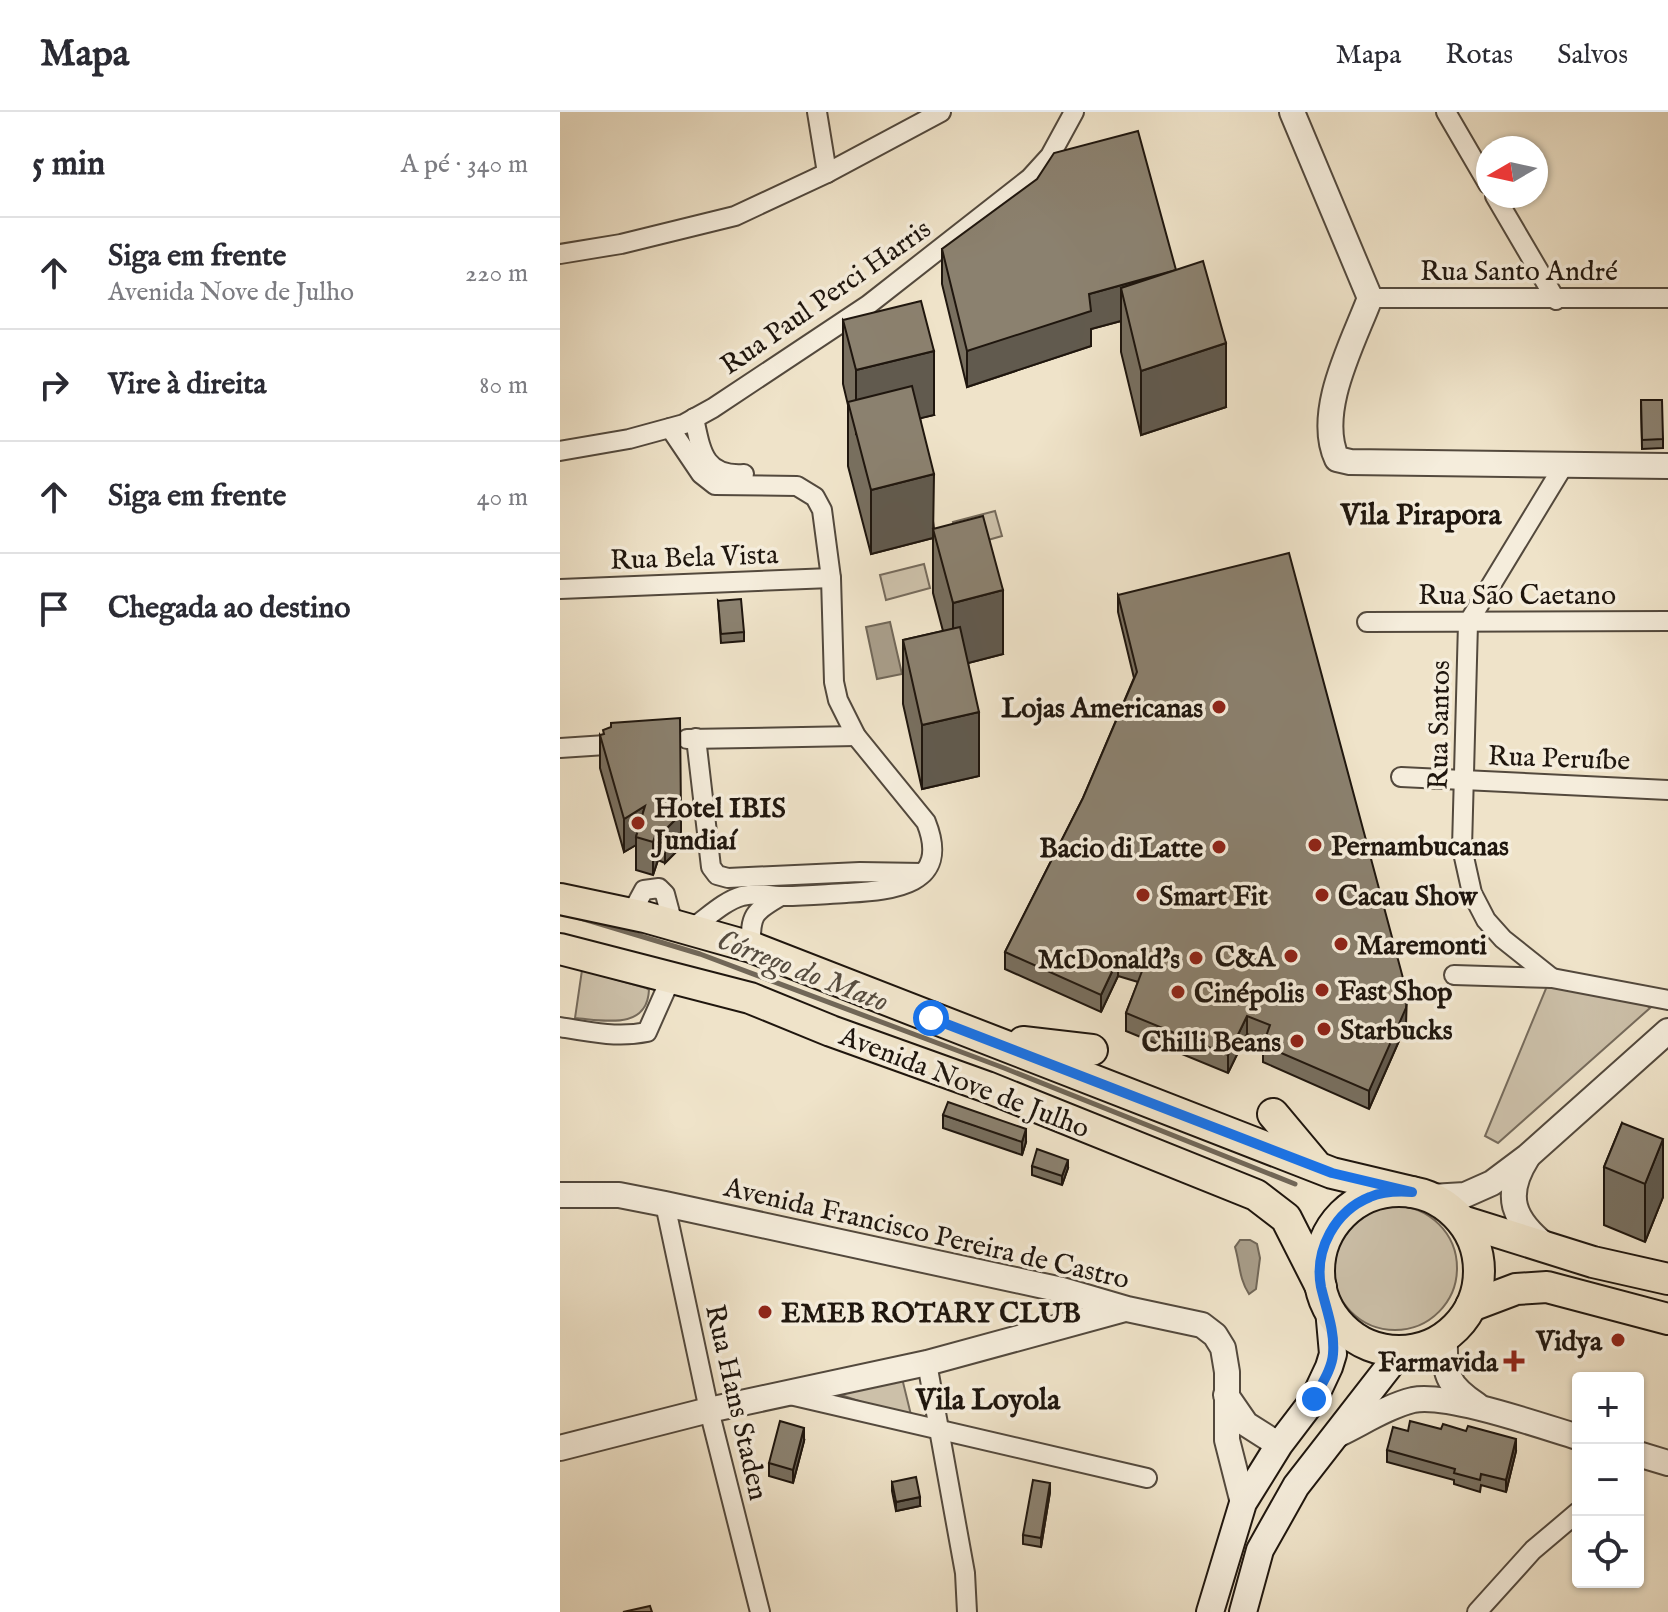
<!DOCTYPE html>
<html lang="pt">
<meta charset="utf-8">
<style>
:root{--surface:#fff;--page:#f7f7f7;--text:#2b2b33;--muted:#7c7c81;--line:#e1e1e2}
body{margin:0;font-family:"IM FELL English",serif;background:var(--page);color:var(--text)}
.controls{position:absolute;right:24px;bottom:24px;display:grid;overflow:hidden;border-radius:8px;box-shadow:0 2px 6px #0004}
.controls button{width:72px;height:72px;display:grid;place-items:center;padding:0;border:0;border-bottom:2px solid var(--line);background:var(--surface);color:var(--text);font:40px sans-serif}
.compass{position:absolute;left:916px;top:24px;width:72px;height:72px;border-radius:50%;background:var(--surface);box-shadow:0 2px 6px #0004;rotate:261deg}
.stop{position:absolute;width:24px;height:24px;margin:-18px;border:6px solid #1a73e8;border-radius:50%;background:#fff}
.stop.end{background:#1a73e8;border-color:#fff;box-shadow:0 2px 8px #0008}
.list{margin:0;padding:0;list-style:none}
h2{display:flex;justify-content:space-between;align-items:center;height:104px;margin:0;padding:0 32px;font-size:34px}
h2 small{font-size:26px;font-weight:400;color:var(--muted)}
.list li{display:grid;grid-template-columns:52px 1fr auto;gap:24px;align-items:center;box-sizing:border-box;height:112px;padding:0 32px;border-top:2px solid var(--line)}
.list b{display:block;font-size:30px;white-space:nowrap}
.list p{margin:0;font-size:26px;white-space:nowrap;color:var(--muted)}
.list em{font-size:26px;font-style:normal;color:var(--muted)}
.icon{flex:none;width:44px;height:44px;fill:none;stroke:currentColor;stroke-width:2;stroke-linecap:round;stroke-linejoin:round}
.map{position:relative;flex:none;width:1108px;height:1500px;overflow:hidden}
header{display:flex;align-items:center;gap:48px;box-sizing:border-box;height:112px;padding:0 40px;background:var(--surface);border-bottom:2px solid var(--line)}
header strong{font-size:38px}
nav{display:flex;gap:44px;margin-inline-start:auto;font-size:28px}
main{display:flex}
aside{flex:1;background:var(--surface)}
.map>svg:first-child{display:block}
.green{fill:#ccc0a9;stroke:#766b5c;stroke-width:2}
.water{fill:#a89d89;stroke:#716758;stroke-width:2}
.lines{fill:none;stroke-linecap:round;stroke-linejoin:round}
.stream{stroke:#716758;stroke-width:5}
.minor-casing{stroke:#53493d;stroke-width:22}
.tertiary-casing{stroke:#53493d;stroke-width:28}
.secondary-casing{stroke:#1f160e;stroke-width:30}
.primary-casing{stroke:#1f160e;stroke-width:34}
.minor{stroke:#f5eddc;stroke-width:18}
.tertiary{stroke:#f5eddc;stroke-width:24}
.secondary{stroke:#f5eddc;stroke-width:26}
.primary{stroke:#efe3c9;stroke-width:30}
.wall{fill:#786f5f;stroke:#1f160e;stroke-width:2}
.shaded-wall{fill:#615a4e;stroke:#1f160e;stroke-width:2}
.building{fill:#8b816f;stroke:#1f160e;stroke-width:2}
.route{stroke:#1a73e8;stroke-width:10}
.poi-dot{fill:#8f2418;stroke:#f5eddc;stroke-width:3}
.labels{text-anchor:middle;stroke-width:7;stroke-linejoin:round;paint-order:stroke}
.street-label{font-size:28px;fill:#1f160e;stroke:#f5eddc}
.poi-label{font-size:28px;font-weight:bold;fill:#1f160e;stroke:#f5eddc;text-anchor:start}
.neighbourhood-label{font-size:30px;font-weight:bold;fill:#1f160e;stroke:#f5eddc}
.water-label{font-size:30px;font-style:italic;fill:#564c3f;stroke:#f5eddc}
</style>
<header>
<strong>Mapa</strong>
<nav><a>Mapa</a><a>Rotas</a><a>Salvos</a></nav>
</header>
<main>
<aside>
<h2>5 min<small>A pé · 340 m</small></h2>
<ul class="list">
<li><svg class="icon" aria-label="ahead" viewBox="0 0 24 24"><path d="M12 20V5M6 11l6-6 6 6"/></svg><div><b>Siga em frente</b><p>Avenida Nove de Julho</p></div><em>220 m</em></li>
<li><svg class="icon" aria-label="right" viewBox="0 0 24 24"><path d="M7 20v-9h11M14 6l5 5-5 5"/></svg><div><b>Vire à direita</b></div><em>80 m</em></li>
<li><svg class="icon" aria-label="ahead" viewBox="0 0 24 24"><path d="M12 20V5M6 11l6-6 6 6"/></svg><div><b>Siga em frente</b></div><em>40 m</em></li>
<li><svg class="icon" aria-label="arrive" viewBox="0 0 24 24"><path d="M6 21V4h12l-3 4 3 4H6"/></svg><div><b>Chegada ao destino</b></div></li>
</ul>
</aside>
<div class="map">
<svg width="1108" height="1500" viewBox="0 0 1108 1500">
<rect width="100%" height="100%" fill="#efe3c9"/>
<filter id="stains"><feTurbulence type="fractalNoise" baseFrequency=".0025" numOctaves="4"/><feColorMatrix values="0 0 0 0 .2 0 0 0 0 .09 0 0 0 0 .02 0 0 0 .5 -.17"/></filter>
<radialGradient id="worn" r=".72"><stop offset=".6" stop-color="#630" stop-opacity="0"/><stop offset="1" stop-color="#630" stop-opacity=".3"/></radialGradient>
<g class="green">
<path d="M435 399 442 424 400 436 393 410Z"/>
<path d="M364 452 370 476 326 488 320 463Z"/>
<path d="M22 858 86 876 89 878C87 919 43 908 15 906Z"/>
<path d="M987 874 1078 887 1090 896 938 1031 925 1024Z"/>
<circle cx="835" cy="1156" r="62"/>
<path d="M341 1262 352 1307 275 1281Z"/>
</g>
<g class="water">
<path d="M330 510 342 562 317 567 306 515Z"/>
<path d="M680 1128H690L697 1132 700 1146 696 1177 689 1182C679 1167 680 1152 675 1135Z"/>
</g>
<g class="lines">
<path class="stream" d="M17 805 140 842 444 956 735 1072"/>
<defs>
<g id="minor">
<path d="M257 0 267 61"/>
<path d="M886 0 928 72"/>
<path d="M935 84 996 188"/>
<path d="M0 142 61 132 175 104 267 61 381 0"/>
<path d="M810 186H1108"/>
<path d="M134 306C141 339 144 365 184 362"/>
<path d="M110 316 141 362 155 373 237 374 255 385 262 398 271 466 274 570 278 588 296 624 366 710C392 775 331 778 286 781 266 782 245 784 225 784 210 784 198 780 182 784 164 789 147 806 131 817"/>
<path d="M0 339 69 327 124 312 153 296 308 193 470 66 490 44 514 0"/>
<path d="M0 477 271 466"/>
<path d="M807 510 1108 509"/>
<path d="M136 626 151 755 157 763 168 766 300 760 363 761"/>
<path d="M127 627 296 624"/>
<path d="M0 636 61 632"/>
<path d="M841 665 1108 678"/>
<path d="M71 802 84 778 99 776 105 782 113 812"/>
<path d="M191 835C190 803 193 800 221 784"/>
<path d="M894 863 992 866 1108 888"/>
<path d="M992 866 943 827 926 808 912 781 902 736 908 511 1004 353"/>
<path d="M0 915C29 920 58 926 87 920L111 866"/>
<path d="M105 1092 149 1298 200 1500"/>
<path d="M367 1251 405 1461 407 1500"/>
<path d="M230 1283 587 1366"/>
<path d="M917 1500 973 1438 1018 1400"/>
</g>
<g id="tertiary">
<path d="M732 0 810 186C793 231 755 300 777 347L790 350 1108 354"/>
<path d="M967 1046C943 1084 953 1108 986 1134"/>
<path d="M0 1083H59L105 1092 502 1178 567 1197 642 1213 655 1223 663 1236 667 1260V1328L683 1391"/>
<path d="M871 1085 905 1083 932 1071 968 1044 1108 919"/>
<path d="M885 1225C884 1261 886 1273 917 1293"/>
<path d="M666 1283 686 1312 719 1333"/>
<path d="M779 1322C802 1311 828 1294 853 1288 888 1281 981 1314 1018 1325"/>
<path d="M0 1336 149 1298 367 1251 565 1197"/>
<path d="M1078 1342 1108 1351"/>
</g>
<g id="secondary">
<path d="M650 1500 683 1391 719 1333 754 1287 769 1255 773 1242 769 1197"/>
<path d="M683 1500 700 1438 736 1374 841 1239"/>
</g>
<g id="primary">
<path d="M0 787 85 805 191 835 772 1061 852 1080"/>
<path d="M0 837 190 886 271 919 427 975 696 1083 726 1106 761 1175"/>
<path d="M463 930 532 938"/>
<path d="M713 1002 754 1051"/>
<circle cx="839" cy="1159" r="80"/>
<path d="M902 1109 1033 1150 1108 1167"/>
<path d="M911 1194 956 1177 987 1175 1108 1207"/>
</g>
</defs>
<use href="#minor" class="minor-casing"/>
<use href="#tertiary" class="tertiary-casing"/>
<use href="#secondary" class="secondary-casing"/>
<use href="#primary" class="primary-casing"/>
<use href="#minor" class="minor"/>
<use href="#tertiary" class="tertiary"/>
<use href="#secondary" class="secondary"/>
<use href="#primary" class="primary"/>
</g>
<g class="wall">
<path d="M382 137 616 158 666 295 581 323 561 240V209L531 217V234L407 275 382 172Z"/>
<path d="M283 208 374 303 360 306 374 417 443 542 408 551 419 664 362 677 343 592V528L383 519 373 481V426L311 442 288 354V293L283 272Z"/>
<path d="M1081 288 1103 327V336L1082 337Z"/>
<path d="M558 483 846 913 809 997 703 950V933L705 929 687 922 668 961 566 919V901L578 870 558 864 541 900 445 857V840L523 686 574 566 558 500Z"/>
<path d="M158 489 184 520V529L161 531Z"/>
<path d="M40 623 121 735 105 751 98 748 93 763 76 758V733L64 740 40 656Z"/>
<path d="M383 1003 466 1030 462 1043 383 1016Z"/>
<path d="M1062 1011 1103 1085 1085 1130 1044 1113V1055Z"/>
<path d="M472 1054 508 1056 502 1073 472 1063Z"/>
<path d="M848 1319 956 1339 946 1380 921 1373 920 1380 894 1372V1368L827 1350V1338Z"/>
<path d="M244 1329 233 1371 209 1364V1351Z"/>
<path d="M332 1370 360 1394 336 1399 332 1379Z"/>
<path d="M490 1380 481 1435 463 1432V1423Z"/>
</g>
<g class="shaded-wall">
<path d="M616 158 561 176V209L531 217V234L407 275V239L529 182Z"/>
<path d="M666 231V295L581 323V259Z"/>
<path d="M374 239V303L296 322V258Z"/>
<path d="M374 362 373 426 311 442V378Z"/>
<path d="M443 478V542L393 555V491Z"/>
<path d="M419 600V664L362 677V613Z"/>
<path d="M85 694 76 725V733L64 740V707Z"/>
<path d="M121 702V735L105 751V718Z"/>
<path d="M98 715V748L93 763V730Z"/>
<path d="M558 847V864L541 900V883Z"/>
<path d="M847 881 846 913 809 997V979Z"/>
<path d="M687 904V922L668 961V943Z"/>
<path d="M466 1017V1030L462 1043V1030Z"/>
<path d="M1103 1027V1085L1085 1130V1072Z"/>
<path d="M508 1048V1056L502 1073V1064Z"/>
<path d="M244 1316V1329L233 1371V1358Z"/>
<path d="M956 1327V1339L946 1380V1368Z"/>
<path d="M490 1371V1380L481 1435V1426Z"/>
<path d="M360 1385V1394L336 1399V1390Z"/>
</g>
<g class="building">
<path d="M578 19 616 158 529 182 531 199 407 239 382 137 477 67 494 41Z"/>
<path d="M643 149 666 231 581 259 561 176Z"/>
<path d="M361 189 374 239 296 258 283 208Z"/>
<path d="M352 274 374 362 311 378 288 290Z"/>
<path d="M1081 288H1102L1103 327 1082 328Z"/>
<path d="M423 404 443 478 393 491 373 417Z"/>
<path d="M729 441 847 881 846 896 809 979 703 933 710 913 687 904 668 943 566 901 584 854 558 847 541 883 445 840 523 686 577 560 558 483Z"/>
<path d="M181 487 184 520 161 522 158 489Z"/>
<path d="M400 515 419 600 362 613 343 528Z"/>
<path d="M120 606 121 702 105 718 98 715 93 730 76 725 85 694 64 707 40 623 44 622 43 618 51 615V611Z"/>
<path d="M388 990 466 1017 462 1030 383 1003Z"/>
<path d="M1062 1011 1103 1027 1085 1072 1044 1055Z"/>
<path d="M477 1037 508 1048 502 1064 472 1054Z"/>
<path d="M220 1309 244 1316 233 1358 209 1351Z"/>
<path d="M850 1309 881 1317 883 1312 906 1319 908 1314 956 1327 946 1368 921 1362 920 1368 894 1361 895 1357 827 1338 833 1315 848 1319Z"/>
<path d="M356 1365 360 1385 336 1390 332 1370Z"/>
<path d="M473 1368 490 1371 481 1426 463 1423Z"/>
<path d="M90 1494 92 1500H63Z"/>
</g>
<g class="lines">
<path class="route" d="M371 906 772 1061 852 1080C838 1079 824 1079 810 1085 775 1099 754 1138 761 1175 766 1197 775 1218 773 1242 772 1257 761 1273 754 1287"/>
</g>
<g class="poi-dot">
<circle cx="659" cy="595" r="8"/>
<circle cx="78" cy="711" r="8"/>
<circle cx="755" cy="733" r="8"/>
<circle cx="659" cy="735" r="8"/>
<circle cx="583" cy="783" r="8"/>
<circle cx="762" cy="783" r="8"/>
<circle cx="781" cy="832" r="8"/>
<circle cx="731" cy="844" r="8"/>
<circle cx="636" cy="846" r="8"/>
<circle cx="762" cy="878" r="8"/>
<circle cx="618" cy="880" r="8"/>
<circle cx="764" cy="917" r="8"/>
<circle cx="737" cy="929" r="8"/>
<circle cx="205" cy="1200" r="8"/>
<circle cx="1058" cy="1228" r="8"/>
<path d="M950 1237h8v8h8v8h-8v8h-8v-8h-8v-8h8z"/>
</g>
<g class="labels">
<g class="street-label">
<text x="959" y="168">Rua Santo André</text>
<text transform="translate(265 184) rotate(-35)" y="10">Rua Paul Perci Harris</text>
<text transform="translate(134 444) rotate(-2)" y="10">Rua Bela Vista</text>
<text x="957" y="492">Rua São Caetano</text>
<text transform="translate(878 613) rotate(-89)" y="10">Rua Santos</text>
<text transform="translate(999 645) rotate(2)" y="10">Rua Peruíbe</text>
<text transform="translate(405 969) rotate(21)" y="10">Avenida Nove de Julho</text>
<text transform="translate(367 1120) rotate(13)" y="10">Avenida Francisco Pereira de Castro</text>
<text transform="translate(178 1290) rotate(77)" y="10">Rua Hans Staden</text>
</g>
<g class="poi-label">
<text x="643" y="605" text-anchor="end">Lojas Americanas</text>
<text x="94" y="705">Hotel IBIS<tspan x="94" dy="32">Jundiaí</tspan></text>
<text x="771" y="743">Pernambucanas</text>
<text x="643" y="745" text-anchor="end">Bacio di Latte</text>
<text x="599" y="793">Smart Fit</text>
<text x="778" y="793">Cacau Show</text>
<text x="797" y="842">Maremonti</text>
<text x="715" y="854" text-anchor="end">C&amp;A</text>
<text x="620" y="856" text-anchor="end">McDonald's</text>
<text x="778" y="888">Fast Shop</text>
<text x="634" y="890">Cinépolis</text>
<text x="780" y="927">Starbucks</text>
<text x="721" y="939" text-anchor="end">Chilli Beans</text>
<text x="221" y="1210">EMEB ROTARY CLUB</text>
<text x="1042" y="1238" text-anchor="end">Vidya</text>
<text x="938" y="1259" text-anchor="end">Farmavida</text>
</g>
<g class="neighbourhood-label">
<text x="861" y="412">Vila Pirapora</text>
<text x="428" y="1297">Vila Loyola</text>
</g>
<g class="water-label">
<text transform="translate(243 858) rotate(21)" y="10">Córrego do Mato</text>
</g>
</g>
<rect width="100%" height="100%" filter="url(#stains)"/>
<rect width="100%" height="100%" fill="url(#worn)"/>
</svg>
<div class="controls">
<button>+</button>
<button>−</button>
<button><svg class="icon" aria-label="locate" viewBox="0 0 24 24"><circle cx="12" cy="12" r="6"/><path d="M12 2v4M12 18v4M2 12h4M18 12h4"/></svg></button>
</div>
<svg class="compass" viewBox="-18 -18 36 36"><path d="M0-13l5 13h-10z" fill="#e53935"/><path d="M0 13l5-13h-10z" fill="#7c7c81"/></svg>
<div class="stop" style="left:371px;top:906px"></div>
<div class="stop end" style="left:754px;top:1287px"></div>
</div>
</main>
